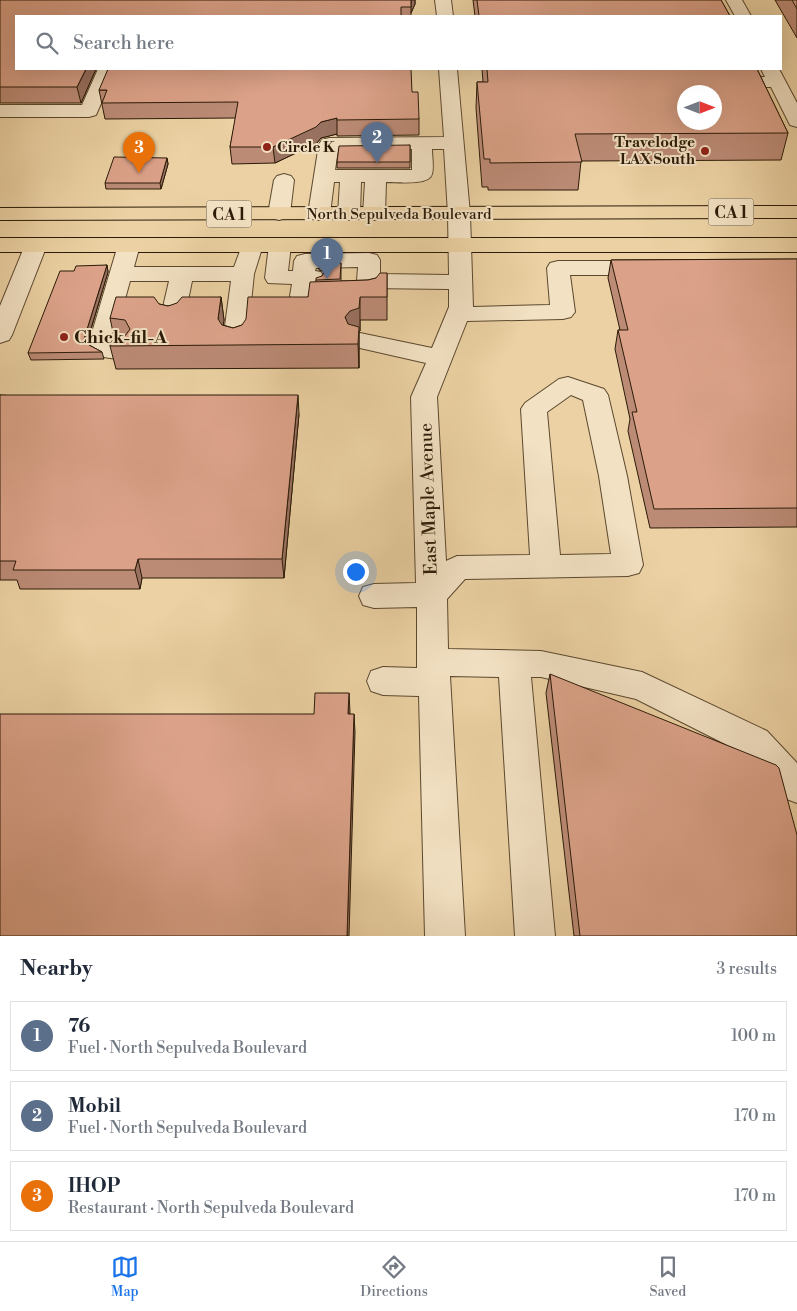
<!DOCTYPE html>
<meta charset="utf-8">
<style>
:root{--surface:#fff;--page:#f2f2f3;--text:#1f2937;--muted:#747a83;--line:#e0e1e3;--accent:#1a73e8}
body{margin:0;font-family:"Libre Bodoni",serif;background:var(--page);color:var(--text)}
.compass{position:absolute;left:677px;top:85px;width:45px;height:45px;border-radius:50%;background:var(--surface);box-shadow:0 5px 20px #0002;rotate:90deg}
.you{position:absolute;left:355px;top:571px;width:18px;height:18px;margin:-12px;border:4px solid #fff;border-radius:50%;background:#1a73e8;box-shadow:0 0 0 8px #1a73e833}
.badge{display:grid;place-items:center;width:32px;height:32px;border-radius:50%;background:var(--accent);color:#fff;font-size:16px;font-weight:700}
.pin{position:absolute;translate:-50% -41px;filter:drop-shadow(0 1px 2px #0008)}
.pin::after{content:'';position:absolute;top:26px;width:18px;height:15px;background:inherit;clip-path:polygon(0 0,100% 0,50% 100%)}
.list{margin:0;padding:0;list-style:none}
h2{display:flex;justify-content:space-between;align-items:center;height:65px;margin:0;padding:0 20px;font-size:21px}
h2 small{font-size:16px;font-weight:400;color:var(--muted)}
.list li{display:grid;grid-template-columns:32px 1fr auto;gap:15px;align-items:center;box-sizing:border-box;height:70px;margin:0 10px 10px;padding:0 10px;border:1px solid var(--line);border-radius:0px}
.list b{display:block;font-size:19px;white-space:nowrap}
.list p{margin:0;font-size:16px;white-space:nowrap;color:var(--muted)}
.list em{font-size:16px;font-style:normal;color:var(--muted)}
.icon{flex:none;width:28px;height:28px;fill:none;stroke:currentColor;stroke-width:2;stroke-linecap:round;stroke-linejoin:round}
.map{position:relative;flex:none;width:797px;height:936px;overflow:hidden}
.search{position:absolute;background:var(--surface);box-shadow:0 5px 20px #0002;left:15px;right:15px;top:15px;height:55px;display:flex;align-items:center;gap:12px;box-sizing:border-box;padding:0 18px;border-radius:0px;color:var(--muted);font-size:19px}
.sheet{height:305px;background:var(--surface)}
nav{display:flex;justify-content:space-around;align-items:center;box-sizing:border-box;height:70px;border-top:1px solid var(--line);background:var(--surface);font-size:14px;color:var(--muted)}
nav a{display:grid;justify-items:center;gap:2px}
nav .on{color:var(--accent)}
.map>svg:first-child{display:block}
.lines{fill:none;stroke-linecap:round;stroke-linejoin:round}
.minor-casing{stroke:#5c482f;stroke-width:2}
.highway-casing{stroke:#2c1b08;stroke-width:2}
.minor{fill:#f2e1c3;fill-rule:evenodd}
.highway{fill:#ebd1a3;fill-rule:evenodd}
.wall{fill:#bc8b76;stroke:#2c1b08}
.shaded-wall{fill:#997160;stroke:#2c1b08}
.building{fill:#dba289;stroke:#2c1b08;fill-rule:evenodd}
.poi-dot{fill:#8f2418;stroke:#f2e1c3;stroke-width:2}
.labels{text-anchor:middle;stroke-width:4;stroke-linejoin:round;paint-order:stroke}
.far-poi-label{font-size:15px;font-weight:bold;fill:#2c1b08;stroke:#f2e1c3;text-anchor:end}
.far-street-label{font-size:15px;fill:#2c1b08;stroke:#f2e1c3}
.shield{fill:#f2e1c3;stroke:#675640;stroke-width:1}
.shield-label{font-size:16px;font-weight:bold;fill:#2c1b08}
.poi-label{font-size:18px;font-weight:bold;fill:#2c1b08;stroke:#f2e1c3;text-anchor:start}
.street-label{font-size:18px;fill:#2c1b08;stroke:#f2e1c3}
</style>
<div class="map">
<svg width="797" height="936" viewBox="0 0 797 936">
<rect width="100%" height="100%" fill="#ebd1a3"/>
<filter id="stains"><feTurbulence type="fractalNoise" baseFrequency=".004" numOctaves="4"/><feColorMatrix values="0 0 0 0 .2 0 0 0 0 .09 0 0 0 0 .02 0 0 0 .5 -.17"/></filter>
<radialGradient id="worn" r=".72"><stop offset=".6" stop-color="#630" stop-opacity="0"/><stop offset="1" stop-color="#630" stop-opacity=".3"/></radialGradient>
<g class="lines">
<defs>
<g id="minor">
<path d="M435 0H451L453 16H437Z"/>
<path d="M726 0H742L751 16H735Z"/>
<path d="M98 69H116L96 115 89 117H0V105H82Z"/>
<path d="M439 69H457L470 214 473 307 550 305 547 268 550 263 558 261H648L656 263 659 268 656 273 648 275H570L575 312 571 317 563 319 467 321 437 397 446 561 457 556 530 555 521 409 525 403 559 379 568 377 604 389 608 395 627 476 643 565 639 573 628 576 465 579 447 599 448 649 541 651 642 672 767 731 797 763V803L784 798 743 753 636 699 541 677H531L555 936H515L499 677 450 676 465 936H425L419 696 383 695 371 691 367 681 371 671 383 667 417 668V607L374 608 363 605 359 596 363 587 374 584 416 583 411 397 426 363 351 346 348 341 351 336 360 333 432 348 449 307V289L368 288 360 286 357 281 358 267 316 268 315 271 321 272 324 277 321 282 315 283 314 289 346 288 354 290 358 295 354 300C337 304 311 305 294 301L290 296 292 284 268 283 265 278 269 245 272 240 280 238 288 240 291 245 288 271H293L294 261 297 256 305 254 369 253 377 255 380 260V274L449 275 448 214 444 149H432C432 157 434 167 432 174 429 186 396 182 386 182L385 214 381 218 374 220 367 218 363 214 365 182H361L360 214 356 218 349 220 342 218 338 214 340 182H334L330 214 326 218 319 220 312 218 308 214 319 144 322 140 329 138 444 137ZM412 149V170H335L338 150ZM571 395 583 400 599 476 611 554 560 555 547 412Z"/>
<path d="M761 69H779L797 103V127L790 125 771 87H726L720 86 717 82 720 78 765 77Z"/>
<path d="M284 174 291 176 294 180 290 214 286 218 279 220 272 218 268 214 274 180 277 176Z"/>
<path d="M36 238 44 240 47 245 12 335 9 340 0 343V306L25 245 28 240Z"/>
<path d="M129 238 137 240 140 245 134 267H234L244 240 252 238 260 240 263 245 254 274 247 341 244 346 235 349 226 346 223 341 231 281H192L184 320 180 325 172 327 164 325 160 320 169 281H130L113 343 130 345 133 351 130 357C116 360 96 359 88 346L118 245 121 240Z"/>
</g>
<g id="highway">
<path d="M797 206V218L0 220V208Z"/>
<rect x="0" y="238" width="797" height="14"/>
</g>
</defs>
<use href="#minor" class="minor-casing"/>
<use href="#highway" class="highway-casing"/>
<use href="#minor" class="minor"/>
<use href="#highway" class="highway"/>
</g>
<g class="wall">
<path d="M0 0H415V4L411 13V16H16V69H96L81 103H0Z"/>
<path d="M473 0H721L730 16H475Z"/>
<path d="M775 0H797V38Z"/>
<path d="M482 69H757L788 133 781 160 581 161 578 190H488V187H482L476 108 477 82H483Z"/>
<path d="M99 90 412 92 419 119V135L337 136V134L321 138 317 143 275 163 232 164 230 147 236 118 105 119Z"/>
<path d="M410 145V168H337V162Z"/>
<path d="M167 158 168 164 161 189H106L105 183Z"/>
<path d="M797 259V527L650 528 628 431 630 419 615 349 618 330H620L608 278 611 260Z"/>
<path d="M319 263H341V281L368 280 376 278 387 273V320H360V331L359 332V368L116 369 110 346 114 337 110 318 159 304 168 306 221 297 224 320 223 325 233 328 242 325 308 297 316 280 322 276 324 274 323 271 319 270Z"/>
<path d="M107 265 108 272 87 343 89 345 102 352 104 359 31 360 28 353 74 271Z"/>
<path d="M0 395 299 414 284 578H142L140 589H20L17 580H0Z"/>
<path d="M550 674 797 936H574L546 693Z"/>
</g>
<g class="shaded-wall">
<path d="M411 0H415V4L411 13Z"/>
<path d="M86 69H96L81 103 77 87Z"/>
<path d="M337 118V134L321 138 317 143 275 163 273 147 321 122Z"/>
<path d="M167 158 168 164 161 189 160 183Z"/>
<path d="M107 265 108 272 86 345 84 339Z"/>
<path d="M221 297 224 320 221 342 218 319Z"/>
<path d="M360 297V331L359 332V368L358 344 350 334 345 317Z"/>
<path d="M298 395 299 414 284 578 282 559Z"/>
<path d="M138 559 142 578 140 589 135 570Z"/>
<path d="M349 693 350 712 349 732 348 714Z"/>
<path d="M354 714 355 732 349 936H347Z"/>
</g>
<g class="building">
<path d="M0 0H411V7H401V16H16V69H86L77 87H0Z"/>
<path d="M477 0H721L730 16H479Z"/>
<path d="M792 0H797V9Z"/>
<path d="M108 69H411L412 92H418L419 119 337 120V118L321 122 316 127 273 147H230L238 102 102 103 107 90H99Z"/>
<path d="M487 69H757L788 133 575 134 582 162 490 163V159H484L477 82H488ZM684 92H714V122H684Z"/>
<path d="M410 145V162H337L339 146Z"/>
<path d="M114 157 167 158 160 183H105Z"/>
<path d="M797 259V508L654 509 632 412H637L618 330H628L611 260Z"/>
<path d="M319 263H341L340 279 316 280V278L322 276 325 271 322 264Z"/>
<path d="M107 265 84 339 89 345 102 352 28 353 60 271H74L76 266Z"/>
<path d="M380 273H387V297H360L359 308 350 311 345 317 348 324 359 327 358 344 110 346 113 337 125 336 130 329 125 320 110 318 116 297H154L159 304 168 306 177 303 182 297H221L218 319 222 325 233 328 242 325 246 319 248 297H308L310 282 368 280 376 278Z"/>
<path d="M0 395H298L282 559H138L135 570H13L16 561H0Z"/>
<path d="M550 674 776 765 779 768 797 835V936H580Z"/>
<path d="M315 693H349L348 714H354L347 936H0V714H314Z"/>
</g>
<g class="poi-dot">
<circle cx="267" cy="147" r="5"/>
<circle cx="705" cy="151" r="5"/>
<circle cx="64" cy="337" r="5"/>
</g>
<g class="labels">
<g class="far-poi-label">
<text x="695" y="147">Travelodge<tspan x="695" dy="17">LAX South</tspan></text>
<text x="277" y="152" text-anchor="start">Circle K</text>
</g>
<g class="far-street-label">
<text x="399" y="219">North Sepulveda Boulevard</text>
</g>
<g class="shield">
<rect x="708.5" y="198.5" width="45" height="27" rx="4"/>
<rect x="206.5" y="200.5" width="45" height="27" rx="4"/>
</g>
<g class="shield-label">
<text x="731" y="218">CA 1</text>
<text x="229" y="220">CA 1</text>
</g>
<g class="poi-label">
<text x="74" y="343">Chick-fil-A</text>
</g>
<g class="street-label">
<text transform="translate(428 499) rotate(-92)" y="6">East Maple Avenue</text>
</g>
</g>
<rect width="100%" height="100%" filter="url(#stains)"/>
<rect width="100%" height="100%" fill="url(#worn)"/>
</svg>
<svg class="compass" viewBox="-18 -18 36 36"><path d="M0-13l5 13h-10z" fill="#e53935"/><path d="M0 13l5-13h-10z" fill="#747a83"/></svg>
<div class="you"></div>
<div class="pin badge" style="left:327px;top:279px;background:#5c6f8a">1</div>
<div class="pin badge" style="left:377px;top:163px;background:#5c6f8a">2</div>
<div class="pin badge" style="left:139px;top:173px;background:#e8710a">3</div>
<div class="search"><svg class="icon" aria-label="search" viewBox="0 0 24 24"><circle cx="10" cy="10" r="6"/><path d="M15 15l6 6"/></svg>Search here</div>
</div>
<section class="sheet">
<h2>Nearby<small>3 results</small></h2>
<ul class="list">
<li><span class="badge" style="background:#5c6f8a">1</span><div><b>76</b><p>Fuel · North Sepulveda Boulevard</p></div><em>100 m</em></li>
<li><span class="badge" style="background:#5c6f8a">2</span><div><b>Mobil</b><p>Fuel · North Sepulveda Boulevard</p></div><em>170 m</em></li>
<li><span class="badge" style="background:#e8710a">3</span><div><b>IHOP</b><p>Restaurant · North Sepulveda Boulevard</p></div><em>170 m</em></li>
</ul>
</section>
<nav>
<a class="on"><svg class="icon" aria-label="map" viewBox="0 0 24 24"><path d="M3 6l6-2 6 2 6-2v14l-6 2-6-2-6 2zM9 4v14M15 6v14"/></svg>Map</a>
<a><svg class="icon" aria-label="directions" viewBox="0 0 24 24"><path d="M12 3l9 9-9 9-9-9zM9 14v-3h6M13 9l2 2-2 2"/></svg>Directions</a>
<a><svg class="icon" aria-label="saved" viewBox="0 0 24 24"><path d="M7 4h10v16l-5-4-5 4z"/></svg>Saved</a>
</nav>
